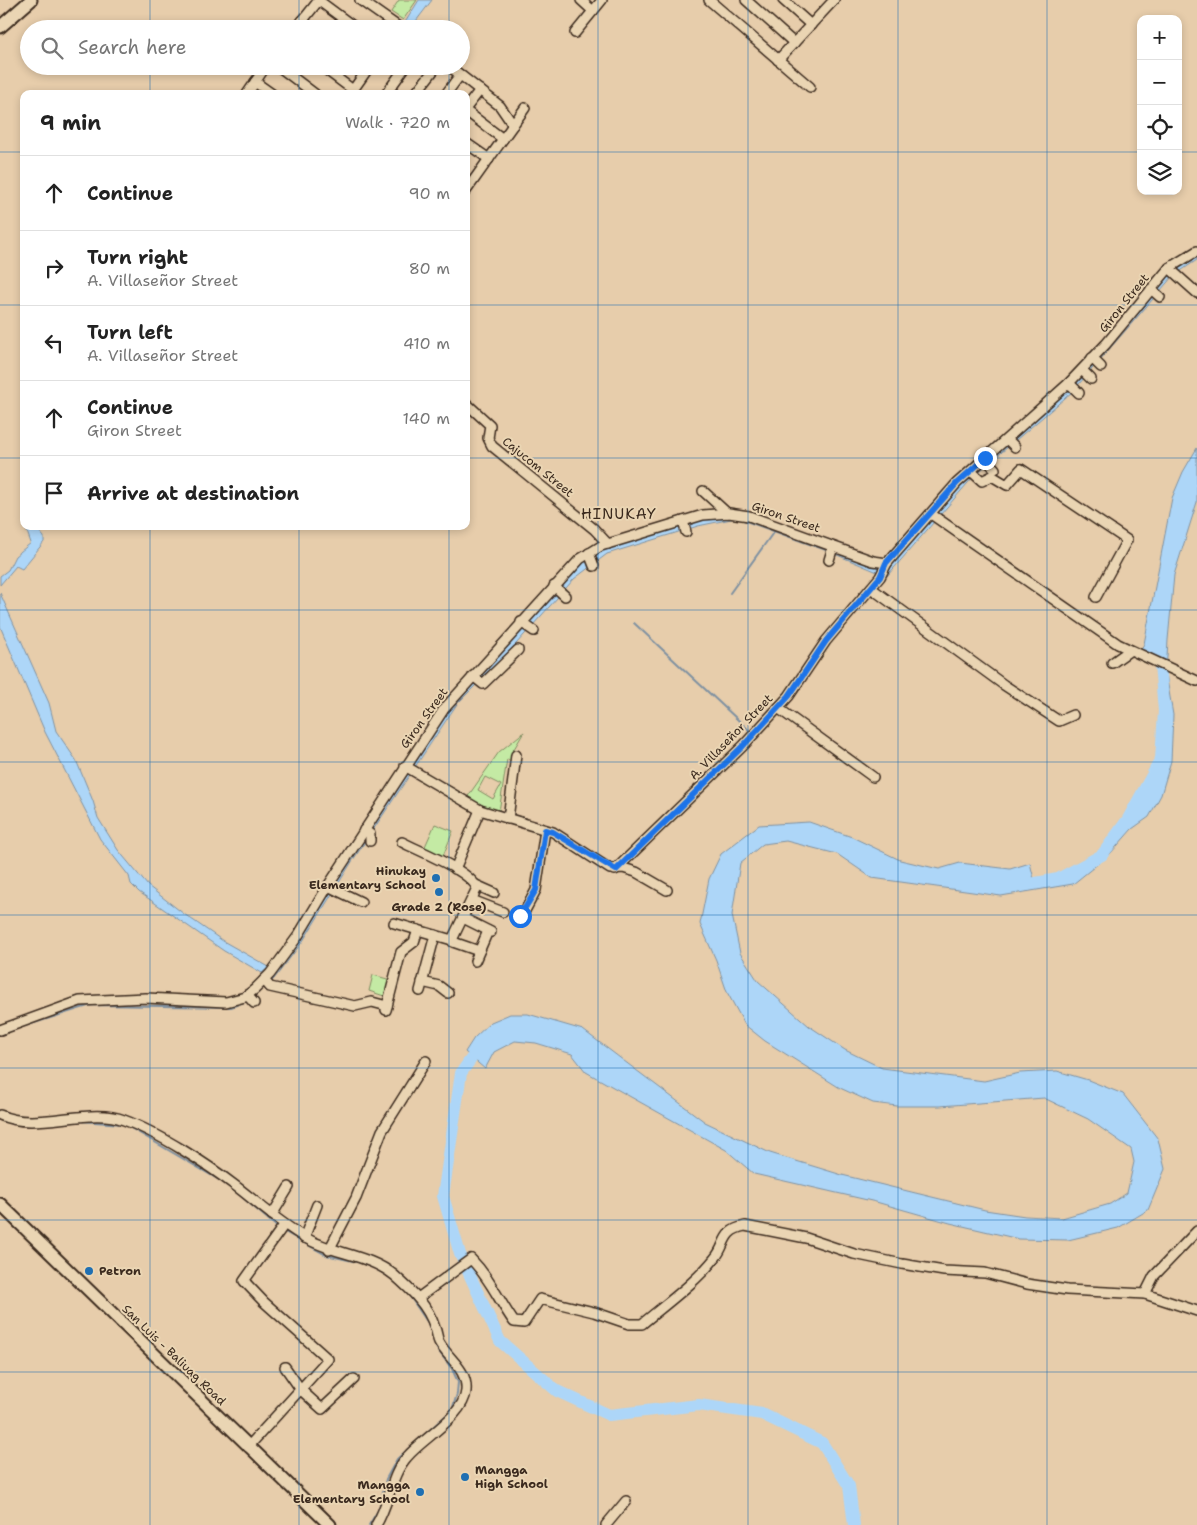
<!DOCTYPE html>
<meta charset="utf-8">
<style>
:root{--surface:#fff;--page:#f6f6f6;--text:#222;--muted:#767676;--line:#e0e0e0}
body{margin:0;font-family:"Shantell Sans",sans-serif;background:var(--page);color:var(--text)}
.controls{position:absolute;right:15px;top:15px;display:grid;overflow:hidden;border-radius:10px;box-shadow:0 2px 8px #0003}
.controls button{width:45px;height:45px;display:grid;place-items:center;padding:0;border:0;border-bottom:1px solid var(--line);background:var(--surface);color:var(--text);font:25px sans-serif}
.stop{position:absolute;width:15px;height:15px;margin:-11px;border:4px solid #1a73e8;border-radius:50%;background:#fff}
.stop.end{background:#1a73e8;border-color:#fff;box-shadow:0 1px 5px #0008}
.list{margin:0;padding:0;list-style:none}
h2{display:flex;justify-content:space-between;align-items:center;height:65px;margin:0;padding:0 20px;font-size:21px}
h2 small{font-size:16px;font-weight:400;color:var(--muted)}
.list li{display:grid;grid-template-columns:32px 1fr auto;gap:15px;align-items:center;box-sizing:border-box;height:75px;padding:0 20px;border-top:1px solid var(--line)}
.list b{display:block;font-size:19px;white-space:nowrap}
.list p{margin:0;font-size:16px;white-space:nowrap;color:var(--muted)}
.list em{font-size:16px;font-style:normal;color:var(--muted)}
.icon{flex:none;width:28px;height:28px;fill:none;stroke:currentColor;stroke-width:2;stroke-linecap:round;stroke-linejoin:round}
.map{position:relative;flex:none;width:1197px;height:1525px;overflow:hidden}
.search{position:absolute;background:var(--surface);box-shadow:0 2px 8px #0003;left:20px;top:20px;width:450px;height:55px;display:flex;align-items:center;gap:12px;box-sizing:border-box;padding:0 18px;border-radius:28px;color:var(--muted);font-size:19px}
.panel{position:absolute;background:var(--surface);box-shadow:0 2px 8px #0003;left:20px;top:90px;width:450px;height:440px;border-radius:10px}
.map>svg:first-child{display:block}
.green{fill:#c4eaa4;stroke:#808a61;fill-rule:evenodd}
.water{fill:#add6f8;stroke:#7f91a1}
.lines{fill:none;stroke-linecap:round;stroke-linejoin:round}
.stream{stroke:#7f91a1;stroke-width:2}
.river{stroke:#add6f8;stroke-width:12}
.minor-casing{stroke:#3b2a1e;stroke-width:12}
.major-casing{stroke:#3b2a1e;stroke-width:15}
.minor{stroke:#ead5b3;stroke-width:9}
.major{stroke:#ead5b3;stroke-width:11}
.route{stroke:#1a73e8;stroke-width:6}
.grid{fill:none;stroke:#1f6fb2;stroke-width:1;stroke-opacity:0.55}
.poi-dot{fill:#1f6fb2;stroke:#ead5b3;stroke-width:2}
.labels{text-anchor:middle;stroke-width:4;stroke-linejoin:round;paint-order:stroke}
.street-label{font-size:12px;fill:#3b2a1e;stroke:#ead5b3}
.poi-label{font-size:12px;font-weight:bold;fill:#3b2a1e;stroke:#ead5b3;text-anchor:end}
.quarter-label{font-size:15px;letter-spacing:1px;fill:#3b2a1e;stroke:#ead5b3}
</style>
<div class="map">
<svg width="1197" height="1525" viewBox="0 0 1197 1525">
<rect width="100%" height="100%" fill="#e7cdab"/>
<filter id="ink" filterUnits="userSpaceOnUse"><feTurbulence type="fractalNoise" baseFrequency=".02" numOctaves="2"/><feDisplacementMap in="SourceGraphic" scale="10" xChannelSelector="R" yChannelSelector="G"/><feConvolveMatrix kernelMatrix="1 2 1 2 8 2 1 2 1" color-interpolation-filters="sRGB"/></filter>
<g filter="url(#ink)">
<g class="green">
<path d="M399 0H417L403 20 391 12Z"/>
<path d="M524 732 514 749 513 762 507 759 499 812 466 799 499 752ZM485 777 501 785 493 799 478 790Z"/>
<path d="M435 824 453 831 441 861 423 851Z"/>
<path d="M373 975 391 980 387 997 369 991Z"/>
</g>
<g class="water">
<path d="M419 0H432L410 29H401Z"/>
<path d="M1197 255V260L1173 276 1072 392 974 476 887 576 830 552 736 518 698 526 607 554 574 579 508 653 457 704 353 860 303 941 274 979 271 982 269 979 439 719 576 566 598 549 692 521 733 516 886 567 969 476 1004 445 1170 272Z"/>
<path d="M1197 448V502L1174 575 1168 640 1166 673 1173 715 1171 761 1161 795 1149 817 1132 829 1110 854 1073 884 1001 896 872 878 837 854 786 841 763 844 740 863 732 915 740 953 758 981 809 1026 845 1050 882 1068 984 1081 1020 1073 1057 1071 1088 1080 1123 1094 1158 1139 1165 1169 1148 1210 1118 1228 1068 1240 1019 1239 950 1223 876 1202 754 1174 726 1150 586 1072 572 1054 536 1043 515 1041 494 1052 485 1069 465 1052 474 1038 491 1022 510 1014H528L583 1030 705 1122 770 1153 842 1175 985 1210 1025 1216 1062 1218 1110 1204 1127 1193 1134 1162 1131 1149 1088 1119 1044 1098 940 1106H897L873 1103 840 1088 765 1041 745 1025 727 992 716 960 700 924 709 879 721 854 759 825 809 822 852 837 900 860 939 869 960 863 1010 869 1030 863 1035 883 1058 879 1102 855 1128 819 1161 759 1164 711 1159 661 1139 652 1144 644 1172 498 1183 472Z"/>
<path d="M25 526H35L44 537V542L22 569 16 566 0 585V576L8 570 15 556 31 543Z"/>
<path d="M0 593 49 703 56 731 76 760 93 801 98 818 118 850 148 886 184 914 223 941 269 967 262 973 224 951 139 892 131 884 129 876 100 839 45 732 0 626Z"/>
</g>
<g class="lines">
<g class="stream">
<path d="M730 593 775 530"/>
<path d="M634 623 751 732"/>
<path d="M252 997 266 985"/>
<path d="M9 1031 91 1005 231 1007 249 1000"/>
<path d="M79 1121 124 1124"/>
<path d="M129 1127 226 1184"/>
<path d="M241 1196 277 1227"/>
<path d="M283 1231 326 1255 362 1263"/>
<path d="M379 1271 388 1276"/>
<path d="M369 1525 379 1509 386 1479 397 1459 452 1410 457 1394 458 1382 452 1369 437 1349 428 1323 407 1292"/>
</g>
<g class="river">
<path d="M1019 886 1058 879 1102 855 1128 819 1161 759 1164 711 1159 652"/>
<path d="M481 1045 461 1073 443 1196 460 1254 500 1341 557 1391 609 1415 699 1405 762 1414 822 1443 849 1486 854 1525"/>
</g>
<defs>
<g id="minor">
<path d="M318 0 357 29"/>
<path d="M360 0 397 26 396 29"/>
<path d="M581 0 593 11"/>
<path d="M709 0 810 87"/>
<path d="M746 0 794 43"/>
<path d="M783 0 811 25"/>
<path d="M302 21 313 29"/>
<path d="M296 29 319 0"/>
<path d="M575 33 602 0"/>
<path d="M778 60 834 0"/>
<path d="M278 66 315 94"/>
<path d="M321 66 353 90 367 70 362 66"/>
<path d="M449 66 500 106 513 125"/>
<path d="M255 82 272 94"/>
<path d="M247 94 266 66"/>
<path d="M386 94 406 66"/>
<path d="M415 94 437 66"/>
<path d="M446 94 460 75"/>
<path d="M466 108 480 90"/>
<path d="M466 111 503 139"/>
<path d="M466 143 489 159"/>
<path d="M466 191 525 108"/>
<path d="M1169 268 1197 293"/>
<path d="M1151 289 1160 297"/>
<path d="M1092 358 1101 367"/>
<path d="M1082 370 1091 379"/>
<path d="M1069 383 1079 393"/>
<path d="M466 403 490 425 488 438 492 446 594 529 608 544"/>
<path d="M1007 439 1015 447"/>
<path d="M985 458 995 469"/>
<path d="M971 471 982 481 992 476 1007 485 1021 469 1127 540 1096 597"/>
<path d="M703 491 727 513"/>
<path d="M931 514 1118 644 1197 681"/>
<path d="M683 521 686 532"/>
<path d="M589 553 594 566"/>
<path d="M829 560 833 547"/>
<path d="M554 586 565 596"/>
<path d="M871 588 1004 685 1059 721 1073 715"/>
<path d="M521 622 534 631"/>
<path d="M1112 663 1129 651"/>
<path d="M473 676 483 684 518 650"/>
<path d="M778 708 873 777"/>
<path d="M405 766 480 810 553 832 610 869 623 868 636 872 667 890"/>
<path d="M508 819 516 755"/>
<path d="M364 830 370 834V841"/>
<path d="M455 869 480 810"/>
<path d="M615 870 743 746 789 696 826 641 880 577 887 563"/>
<path d="M476 885 494 893"/>
<path d="M328 886 361 902"/>
<path d="M472 900 503 912"/>
<path d="M463 918 491 932"/>
<path d="M519 922 536 890 545 830"/>
<path d="M394 923 452 940 477 888C469 870 421 852 402 842"/>
<path d="M453 942 479 951"/>
<path d="M475 961 488 931"/>
<path d="M264 980 270 987 355 1006 372 1002 387 1006"/>
<path d="M422 982 439 986 448 993"/>
<path d="M420 991 435 935"/>
<path d="M247 995 254 1003"/>
<path d="M386 1010 401 952 414 942 418 930"/>
<path d="M0 1030 80 1001 146 998 226 1002 245 997 255 989 270 974 298 936 328 886 444 709 580 559 601 546 703 515 729 513 749 516 873 561 887 563 957 483 1069 383 1106 344 1169 268 1197 251"/>
<path d="M0 1115C35 1132 90 1106 124 1120 159 1133 207 1164 237 1187 259 1204 280 1223 304 1237 332 1254 368 1254 394 1275 411 1290 428 1305 435 1328 437 1332 437 1338 439 1342 448 1359 468 1369 466 1391 464 1416 423 1438 407 1457 390 1476 390 1503 376 1525"/>
<path d="M272 1215 289 1187"/>
<path d="M304 1238 317 1205"/>
<path d="M329 1250 356 1198 382 1131 426 1061"/>
<path d="M1145 1294 1154 1276 1197 1231"/>
<path d="M418 1298 471 1259C490 1278 499 1301 514 1322L524 1323 540 1299 594 1312 629 1324H642C667 1303 695 1283 715 1258 727 1244 721 1231 745 1226L806 1238 854 1254 902 1264 944 1271 985 1273 1027 1284 1067 1290 1145 1294 1197 1311"/>
<path d="M285 1367 301 1390 322 1409 354 1379"/>
<path d="M248 1447 328 1359 264 1302 244 1281 284 1225"/>
<path d="M606 1525 626 1501"/>
</g>
<g id="major">
<path d="M0 27 31 0"/>
<path d="M0 1204 330 1525"/>
</g>
</defs>
<use href="#minor" class="minor-casing"/>
<use href="#major" class="major-casing"/>
<use href="#minor" class="minor"/>
<use href="#major" class="major"/>
</g>
</g>
<g class="lines" filter="url(#ink)">
<path class="route" d="M520 916 536 890 545 830 553 832 616 870 743 746 789 696 826 641 880 577 886 563 957 483 985 458"/>
</g>
<path class="grid" d="M150 0V29M299 0V29M449 0V29M598 0V1525M748 0V1525M898 0V1525M1047 0V1525M150 66V94M299 66V94M449 66V94M0 152H24M466 152H1141M1178 152H1197M0 305H24M466 305H1197M0 458H24M466 458H1197M150 526V1525M299 526V1525M449 526V1525M0 610H1197M0 762H1197M0 915H1197M0 1068H1197M0 1220H1197M0 1372H1197"/>
<g class="poi-dot">
<circle cx="436" cy="878" r="5"/>
<circle cx="439" cy="892" r="5"/>
<circle cx="89" cy="1271" r="5"/>
<circle cx="465" cy="1477" r="5"/>
<circle cx="420" cy="1492" r="5"/>
</g>
<g class="labels">
<g class="street-label">
<text transform="translate(1124 303) rotate(-51)" y="4">Giron Street</text>
<text transform="translate(538 467) rotate(39)" y="4">Cajucom Street</text>
<text transform="translate(786 517) rotate(19)" y="4">Giron Street</text>
<text transform="translate(424 718) rotate(-54)" y="4">Giron Street</text>
<text transform="translate(731 737) rotate(-46)" y="4">A. Villaseñor Street</text>
<text transform="translate(174 1355) rotate(44)" y="4">San Luis - Baliuag Road</text>
</g>
<g class="poi-label">
<text x="426" y="875">Hinukay<tspan x="426" dy="14">Elementary School</tspan></text>
<text x="439" y="911" text-anchor="middle">Grade 2 (Rose)</text>
<text x="99" y="1275" text-anchor="start">Petron</text>
<text x="475" y="1474" text-anchor="start">Mangga<tspan x="475" dy="14">High School</tspan></text>
<text x="410" y="1489">Mangga<tspan x="410" dy="14">Elementary School</tspan></text>
</g>
<g class="quarter-label">
<text x="619" y="519">HINUKAY</text>
</g>
</g>
</svg>
<div class="controls">
<button>+</button>
<button>−</button>
<button><svg class="icon" aria-label="locate" viewBox="0 0 24 24"><circle cx="12" cy="12" r="6"/><path d="M12 2v4M12 18v4M2 12h4M18 12h4"/></svg></button>
<button><svg class="icon" aria-label="layers" viewBox="0 0 24 24"><path d="M12 4l9 5-9 5-9-5zM3 14l9 5 9-5"/></svg></button>
</div>
<div class="stop" style="left:520px;top:916px"></div>
<div class="stop end" style="left:985px;top:458px"></div>
<div class="search"><svg class="icon" aria-label="search" viewBox="0 0 24 24"><circle cx="10" cy="10" r="6"/><path d="M15 15l6 6"/></svg>Search here</div>
<section class="panel">
<h2>9 min<small>Walk · 720 m</small></h2>
<ul class="list">
<li><svg class="icon" aria-label="ahead" viewBox="0 0 24 24"><path d="M12 20V5M6 11l6-6 6 6"/></svg><div><b>Continue</b></div><em>90 m</em></li>
<li><svg class="icon" aria-label="right" viewBox="0 0 24 24"><path d="M7 20v-9h11M14 6l5 5-5 5"/></svg><div><b>Turn right</b><p>A. Villaseñor Street</p></div><em>80 m</em></li>
<li><svg class="icon" aria-label="left" viewBox="0 0 24 24"><path d="M17 20v-9H6M10 6l-5 5 5 5"/></svg><div><b>Turn left</b><p>A. Villaseñor Street</p></div><em>410 m</em></li>
<li><svg class="icon" aria-label="ahead" viewBox="0 0 24 24"><path d="M12 20V5M6 11l6-6 6 6"/></svg><div><b>Continue</b><p>Giron Street</p></div><em>140 m</em></li>
<li><svg class="icon" aria-label="arrive" viewBox="0 0 24 24"><path d="M6 21V4h12l-3 4 3 4H6"/></svg><div><b>Arrive at destination</b></div></li>
</ul>
</section>
</div>
